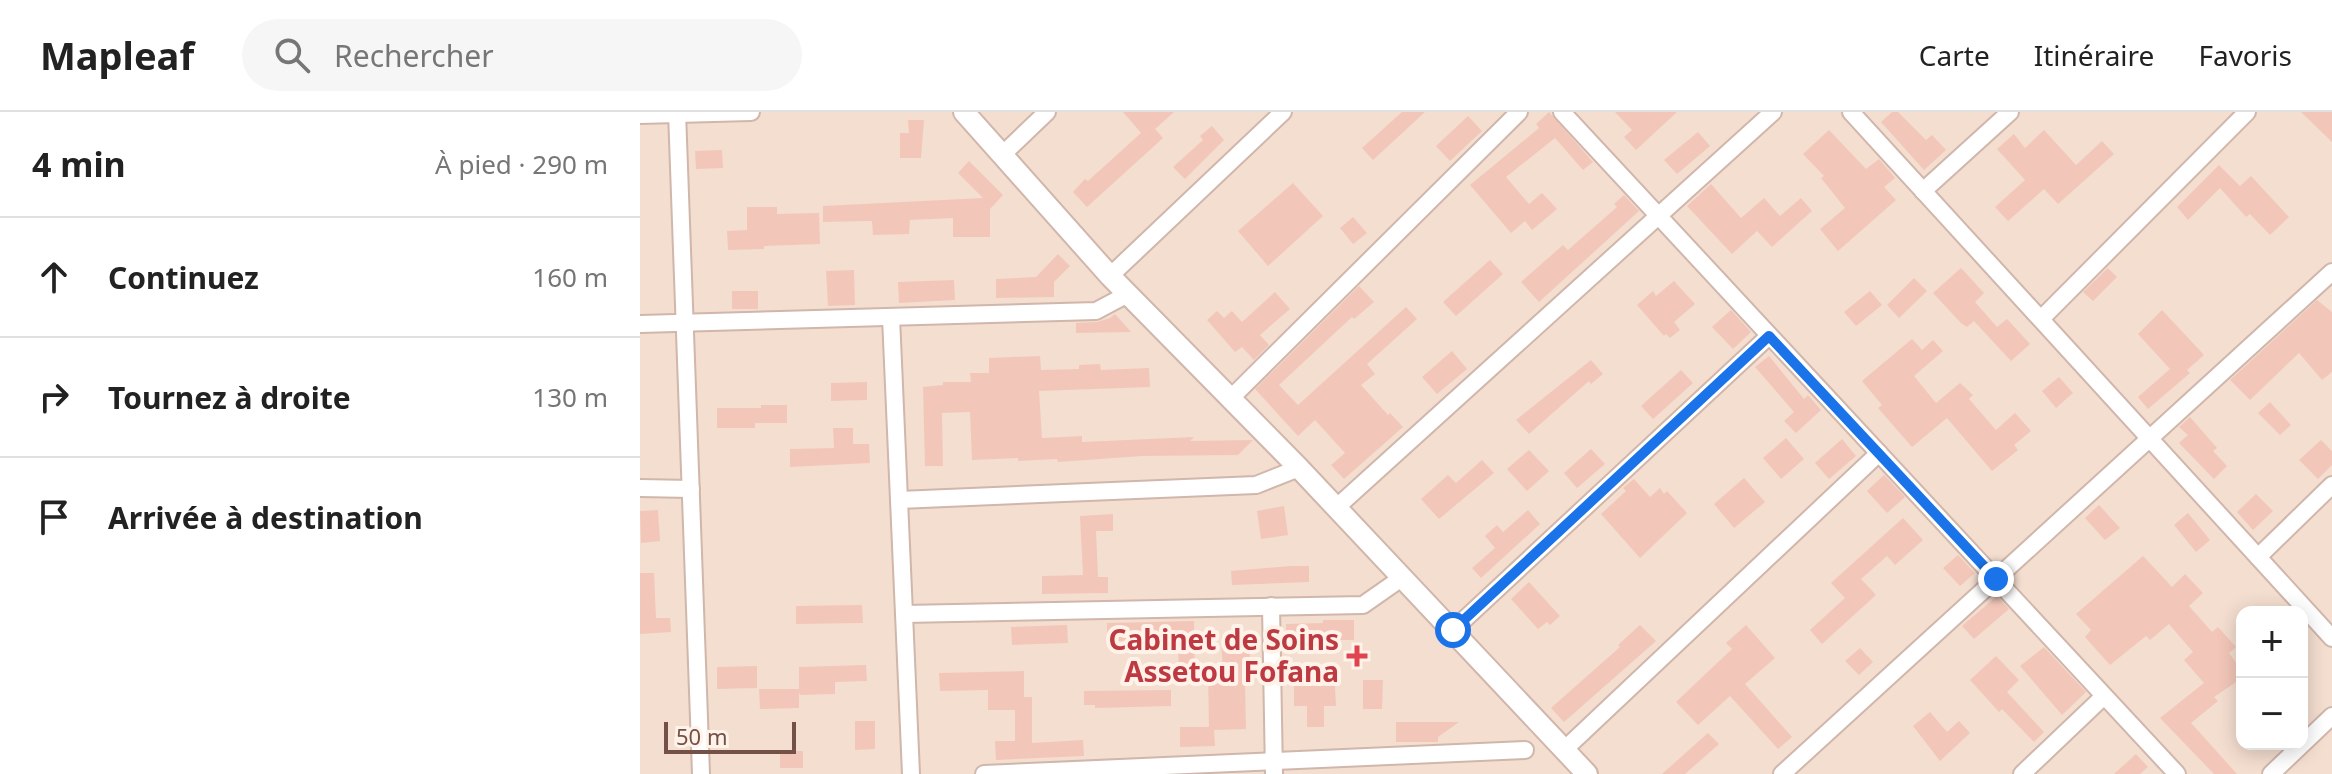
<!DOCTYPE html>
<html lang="fr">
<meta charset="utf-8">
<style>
:root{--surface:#fff;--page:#f6f6f6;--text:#222;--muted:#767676;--line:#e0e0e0}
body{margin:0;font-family:"Noto Sans",sans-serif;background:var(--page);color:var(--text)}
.controls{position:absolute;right:24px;bottom:24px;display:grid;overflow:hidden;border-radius:16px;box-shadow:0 4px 20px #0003}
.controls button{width:72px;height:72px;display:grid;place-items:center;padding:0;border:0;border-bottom:2px solid var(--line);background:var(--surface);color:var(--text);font:40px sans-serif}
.scale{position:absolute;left:24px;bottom:20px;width:132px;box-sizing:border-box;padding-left:8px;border:4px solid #745148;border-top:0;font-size:22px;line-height:28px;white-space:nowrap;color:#745148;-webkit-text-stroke:6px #fff2e8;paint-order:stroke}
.stop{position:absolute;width:24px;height:24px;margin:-18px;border:6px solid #1a73e8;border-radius:50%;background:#fff}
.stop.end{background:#1a73e8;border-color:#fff;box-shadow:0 2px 8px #0008}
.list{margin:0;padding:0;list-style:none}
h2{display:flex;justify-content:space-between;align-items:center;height:104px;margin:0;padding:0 32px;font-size:34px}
h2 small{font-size:26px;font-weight:400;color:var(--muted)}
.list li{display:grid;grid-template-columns:52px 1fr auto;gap:24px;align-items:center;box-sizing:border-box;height:120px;padding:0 32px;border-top:2px solid var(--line)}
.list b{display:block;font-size:30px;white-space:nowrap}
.list em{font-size:26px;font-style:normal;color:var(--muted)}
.icon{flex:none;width:44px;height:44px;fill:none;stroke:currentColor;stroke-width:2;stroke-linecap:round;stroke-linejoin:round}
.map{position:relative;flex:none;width:1692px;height:662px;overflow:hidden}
header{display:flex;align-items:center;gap:48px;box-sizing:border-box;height:112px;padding:0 40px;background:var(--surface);border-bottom:2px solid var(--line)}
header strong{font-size:38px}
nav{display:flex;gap:44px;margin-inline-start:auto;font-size:28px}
.search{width:560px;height:72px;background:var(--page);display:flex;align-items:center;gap:20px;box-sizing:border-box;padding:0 28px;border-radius:44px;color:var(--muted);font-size:30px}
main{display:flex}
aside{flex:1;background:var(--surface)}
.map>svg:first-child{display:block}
.residential{fill:#f4ded0;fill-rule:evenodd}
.building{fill:#f2c7b9}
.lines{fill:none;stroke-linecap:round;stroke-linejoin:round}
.minor-casing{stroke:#d0b6ab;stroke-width:20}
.tertiary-casing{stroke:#d0b6ab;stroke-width:24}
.minor{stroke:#fff;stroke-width:16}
.tertiary{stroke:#fff;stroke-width:20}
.route{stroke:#1a73e8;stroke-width:10}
.health-dot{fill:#e0444e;stroke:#fff2e8;stroke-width:3}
.labels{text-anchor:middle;stroke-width:8;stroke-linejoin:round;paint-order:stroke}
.health-label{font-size:28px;font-weight:bold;fill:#be3a42;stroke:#fff2e8;text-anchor:end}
</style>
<header>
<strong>Mapleaf</strong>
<div class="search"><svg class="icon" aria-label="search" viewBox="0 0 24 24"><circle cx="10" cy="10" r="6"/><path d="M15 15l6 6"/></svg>Rechercher</div>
<nav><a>Carte</a><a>Itinéraire</a><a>Favoris</a></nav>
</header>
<main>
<aside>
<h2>4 min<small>À pied · 290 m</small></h2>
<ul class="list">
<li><svg class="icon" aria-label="ahead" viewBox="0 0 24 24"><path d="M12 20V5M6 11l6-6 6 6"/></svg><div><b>Continuez</b></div><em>160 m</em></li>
<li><svg class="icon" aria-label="right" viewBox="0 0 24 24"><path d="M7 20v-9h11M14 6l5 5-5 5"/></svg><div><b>Tournez à droite</b></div><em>130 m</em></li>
<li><svg class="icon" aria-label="arrive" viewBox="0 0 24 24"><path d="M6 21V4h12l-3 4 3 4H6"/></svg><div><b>Arrivée à destination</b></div></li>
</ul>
</aside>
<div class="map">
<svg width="1692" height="662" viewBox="0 0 1692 662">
<rect width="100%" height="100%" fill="#fceee2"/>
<path class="residential" d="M0 0H1692V662H0ZM1602 500H1662V632H1602Z"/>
<g class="building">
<path d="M483 0H534L515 17 523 26 447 95 433 80 445 67 448 69 501 21Z"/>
<path d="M762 0H785L733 48 722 36Z"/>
<path d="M909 0 953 50 943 58 915 26 866 65 889 92 902 81 917 97 892 118 885 109 871 121 830 73 899 16 896 12Z"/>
<path d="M975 0H1037L996 38 984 25 992 18Z"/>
<path d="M1252 0H1258L1286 28 1292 23 1306 38 1284 58 1241 10Z"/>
<path d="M1661 0H1692V30Z"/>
<path d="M828 4 842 19 810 49 796 34Z"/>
<path d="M268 8H284L281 46H260V21H269Z"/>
<path d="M572 14 584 28 545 67 533 55 563 28 560 24Z"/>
<path d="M1189 18 1226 57 1239 47 1255 66 1244 75 1256 88 1198 139 1180 117 1205 96 1181 66 1184 64 1163 42Z"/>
<path d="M1404 18 1436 53 1462 29 1474 42 1418 92 1404 77 1368 109 1355 95 1385 68 1357 37 1374 22 1385 36Z"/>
<path d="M1058 20 1070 34 1037 62 1024 48Z"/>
<path d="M82 38 83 56 56 57 55 39Z"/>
<path d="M329 49 363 83 350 97V125H313V106L270 108 269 122 233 123 232 109 183 110V94L343 86 318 61Z"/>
<path d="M1579 53 1600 74 1611 64 1649 105 1630 123 1610 102 1606 105 1580 76 1548 108 1537 95Z"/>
<path d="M653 71 683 104 628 154 598 119Z"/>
<path d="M1071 72 1101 106 1124 86 1140 104 1161 86 1172 99 1132 135 1117 119 1092 142 1047 94Z"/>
<path d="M984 83 999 99 899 190 881 170 923 133 928 138 977 95 974 92Z"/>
<path d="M107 95H137V102L179 101 180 132 124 134V137L88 138 87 119 107 118Z"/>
<path d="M713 105 727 121 713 132 700 116Z"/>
<path d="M418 142 430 154 414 170V185L356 186V167L396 165Z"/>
<path d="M850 148 863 162 816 204 803 190Z"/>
<path d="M1321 156 1344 181 1335 190 1357 215 1367 207 1390 232 1371 249 1334 209 1327 215 1321 211 1293 181Z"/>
<path d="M1468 156 1477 165 1453 189 1443 180Z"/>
<path d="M214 158 215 193 188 194 186 159Z"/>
<path d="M1274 166 1287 179 1259 206 1247 193Z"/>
<path d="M314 168 315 188 259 191 258 170Z"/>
<path d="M1034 169 1055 192 1034 210 1040 218 1030 226 1026 222 1024 224 997 193 1013 179 1016 184Z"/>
<path d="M719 174 734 190 714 207 712 205 639 273 658 293 766 195 777 207 727 252 735 262 721 273 748 303 750 301 763 315 704 367 691 353 705 341 675 308 658 324 615 277Z"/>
<rect x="92" y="179" width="26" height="18"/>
<path d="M1230 179 1242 193 1216 214 1204 200Z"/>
<path d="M635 180 650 197 620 223 629 233 614 248 602 235 595 240 567 208 577 199 584 206 592 199 602 210Z"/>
<path d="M1677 188 1692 200V260L1682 268 1659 241 1610 288 1590 268Z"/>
<path d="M1091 198 1111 220 1093 237 1072 215Z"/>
<path d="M1522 198 1564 243 1547 258 1550 261 1508 297 1498 285 1530 257 1498 222Z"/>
<path d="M475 202 491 220 436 221V211L457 210 470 206Z"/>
<path d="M1272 227 1282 238 1293 228 1303 239 1274 264 1296 291 1320 271 1333 283 1329 287 1356 318 1375 301 1391 319 1374 333 1378 338 1352 359 1307 306 1272 335 1238 296 1242 293 1222 269Z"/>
<path d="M812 239 827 257 797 282 782 265Z"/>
<path d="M400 244 401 258 439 257V253L460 252 461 258 509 256 510 275 399 279 402 326 442 324V330L554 325 550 329 613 328 598 343 502 344 418 350 417 347 378 349V346L332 348 330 300 302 301 303 354H285L283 275 303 273V270H331L330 261H349V246Z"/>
<path d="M1129 244 1164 287 1168 283 1181 298 1156 321 1144 309 1154 300 1115 255Z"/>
<path d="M951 248 963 262 951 272 949 269 889 322 876 308Z"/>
<path d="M1041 258 1053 271 1013 307 1001 294Z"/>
<path d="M1419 265 1433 281 1416 296 1402 279Z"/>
<path d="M227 270V288L191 289V271Z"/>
<path d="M1630 290 1651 313 1640 323 1618 301Z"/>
<path d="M121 293H147V311H115V316H77V296H121Z"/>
<path d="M1550 305 1577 336 1573 339 1587 354 1574 367 1539 331 1548 323 1539 315Z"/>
<path d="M193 316H213V332H229L230 351 150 355V337L194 336Z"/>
<path d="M1146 326 1164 347 1141 367 1123 346Z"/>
<path d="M1202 327 1216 344 1189 367 1175 351Z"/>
<path d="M1681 328 1692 339V353L1678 367 1659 348Z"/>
<path d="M951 337 965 352 937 376 924 361Z"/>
<path d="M889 338 909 359 887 379 867 357Z"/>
<path d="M842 348 854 361 799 407 781 387 808 363 816 371Z"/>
<path d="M1244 363 1265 385 1247 401 1227 379Z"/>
<path d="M1104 366 1125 390 1094 416 1074 392Z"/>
<path d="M994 367 1010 385 1020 376 1024 382 1027 379 1047 401 1000 446 961 402 986 379 983 376Z"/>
<path d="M1616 382 1633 399 1613 418 1597 400Z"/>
<path d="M1459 393 1480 416 1465 428 1445 406Z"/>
<path d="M644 394 648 423 621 427 617 399Z"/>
<path d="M18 398 20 429 1 431 0 399Z"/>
<path d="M888 398 900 412 841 466 832 456 855 436 845 424 857 413 863 420Z"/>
<path d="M1548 401 1570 428 1556 440 1534 413Z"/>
<path d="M473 402V419H456L458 465H468V481L402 482V464L443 463 440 404Z"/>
<path d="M1263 406 1283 428 1255 453 1247 444 1221 467 1236 483 1182 532 1170 518 1205 486 1191 471Z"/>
<path d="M1318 443 1335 461 1320 474 1303 456Z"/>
<path d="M1503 444 1532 475 1545 462 1563 481 1549 494 1572 520 1578 515 1596 535 1589 541 1602 559V566L1574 585 1578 589 1551 611 1597 662H1574L1520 606 1564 571 1544 548 1553 540 1529 512 1510 528 1506 524 1470 553 1445 525 1451 518 1436 502Z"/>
<path d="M651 454H669V470L592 473 591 459Z"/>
<path d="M0 461H14L16 506H30L31 520 0 522Z"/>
<path d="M889 470 920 504 910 513 907 510 898 517 871 487Z"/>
<path d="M1357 484 1369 497 1334 527 1322 514Z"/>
<path d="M222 493 223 511 156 512V494Z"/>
<path d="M683 508H714V528H646V512L683 511Z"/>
<path d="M554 509 555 570H539L538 528 467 529V511Z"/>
<path d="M427 513 428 531 372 533 371 515Z"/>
<path d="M1000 513 1016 529 924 610 911 596 980 535 978 533Z"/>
<path d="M1106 513 1135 546 1105 572 1152 625 1138 637 1090 584 1058 613 1036 590 1092 537 1086 531Z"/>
<path d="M609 523 611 571H605L606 617 574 618 575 634 540 635V615H569L568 562H583L581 524Z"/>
<path d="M1404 535 1446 580 1422 603 1380 554Z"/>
<path d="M1220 536 1233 550 1219 563 1205 549Z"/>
<path d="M1356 544 1379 568 1367 580 1404 620 1394 630 1362 597 1359 600 1330 568Z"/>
<path d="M226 553 227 569 195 570V582L160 583 159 580V596L120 597 119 577H159V555Z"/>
<path d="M117 554V576L77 577V555Z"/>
<path d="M384 559V585H392V631L443 628 444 644 356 648 355 629H375V598H348V578L300 579 299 561Z"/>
<path d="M723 568H743L742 597H723Z"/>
<path d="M654 574H695L696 594H684V615H667V594H654Z"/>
<path d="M531 578V594L455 596V593H444V579Z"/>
<path d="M1290 600 1307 620 1319 609 1330 621 1300 649 1273 614Z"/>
<path d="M215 609H235V637L215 638Z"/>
<path d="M756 610H819L798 625V630H756Z"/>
<path d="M1068 621 1079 632 1045 662H1022Z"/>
<rect x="140" y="639" width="23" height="17"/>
<path d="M1496 642 1508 655 1500 662H1474Z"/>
</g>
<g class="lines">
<defs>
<g id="minor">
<path d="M37 0 61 662"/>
<path d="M922 0 1537 662"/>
<path d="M1211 0 1692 526"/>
<path d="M0 3 111 0"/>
<path d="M362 43 407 0"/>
<path d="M1283 79 1370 0"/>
<path d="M470 164 643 0"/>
<path d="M251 205 271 662"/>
<path d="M1401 207 1607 0"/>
<path d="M0 212 456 199 488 182"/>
<path d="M590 287 879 0"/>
<path d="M0 376 51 377"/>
<path d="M259 388 616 373 659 356"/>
<path d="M697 395 1133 0"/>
<path d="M1618 445 1692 373"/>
<path d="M631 494 634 662"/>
<path d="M264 502 723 493 763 465"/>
<path d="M813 518 1129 224"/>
<path d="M925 637 1239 341"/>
<path d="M344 662 885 638"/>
<path d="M1142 662 1692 160"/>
<path d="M1382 662 1464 584"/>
<path d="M1631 662 1692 604"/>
</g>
<path id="tertiary" d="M324 0 470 164 659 356 947 662"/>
</defs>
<use href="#minor" class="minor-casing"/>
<use href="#tertiary" class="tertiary-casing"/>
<use href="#minor" class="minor"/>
<use href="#tertiary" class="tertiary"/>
</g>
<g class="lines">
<path class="route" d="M813 518 1129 224 1356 467"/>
</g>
<path class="health-dot" d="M713 532h8v8h8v8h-8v8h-8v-8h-8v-8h8z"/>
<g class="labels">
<g class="health-label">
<text x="699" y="538">Cabinet de Soins<tspan x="699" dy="32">Assetou Fofana</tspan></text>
</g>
</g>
</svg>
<div class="controls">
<button>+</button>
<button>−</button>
</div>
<div class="scale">50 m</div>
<div class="stop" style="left:813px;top:518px"></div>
<div class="stop end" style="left:1356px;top:467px"></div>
</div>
</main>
